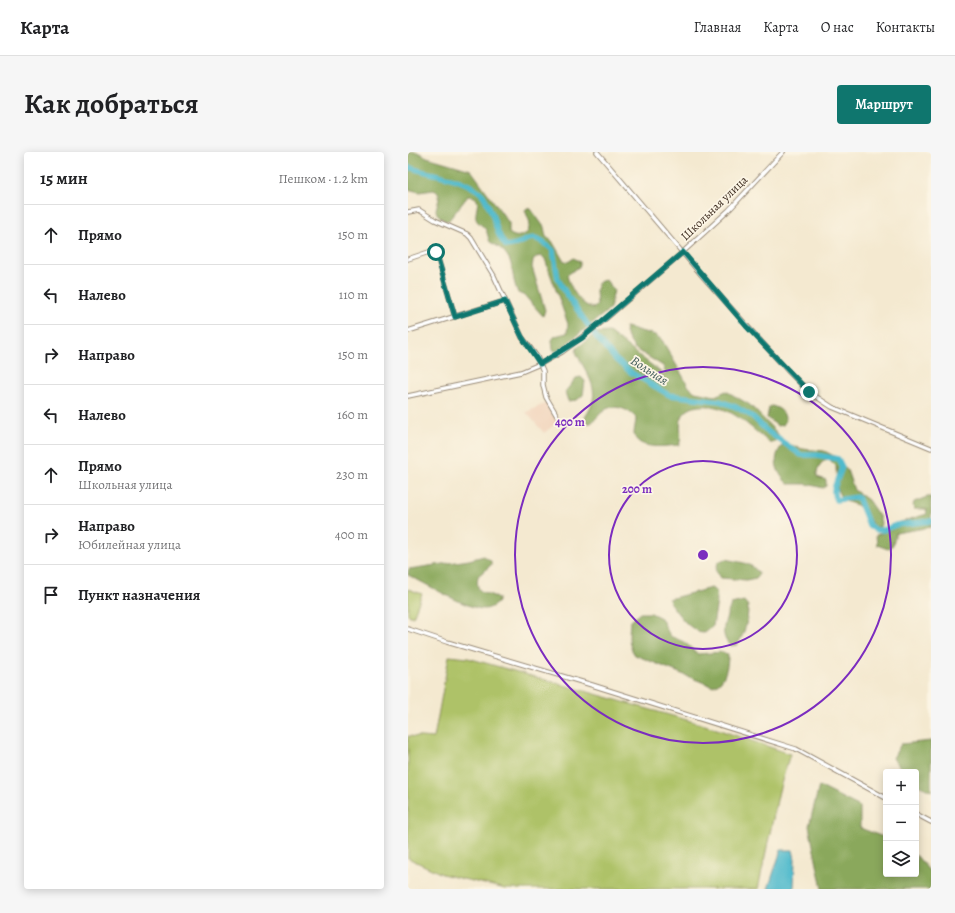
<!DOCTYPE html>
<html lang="ru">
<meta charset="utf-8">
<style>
:root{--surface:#fff;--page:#f6f6f6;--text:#202124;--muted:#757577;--line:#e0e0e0;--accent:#0f766e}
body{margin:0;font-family:Alegreya,serif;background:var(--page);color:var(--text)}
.controls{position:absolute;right:12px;bottom:12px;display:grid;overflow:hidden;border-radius:4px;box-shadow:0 2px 10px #0003}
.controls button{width:36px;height:36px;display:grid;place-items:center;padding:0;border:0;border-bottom:1px solid var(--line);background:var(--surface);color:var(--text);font:20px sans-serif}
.stop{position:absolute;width:12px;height:12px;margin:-9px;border:3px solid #0f766e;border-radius:50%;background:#fff}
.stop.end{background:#0f766e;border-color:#fff;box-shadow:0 1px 4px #0008}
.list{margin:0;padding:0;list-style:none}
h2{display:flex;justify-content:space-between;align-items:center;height:52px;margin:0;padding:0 16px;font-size:17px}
h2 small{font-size:13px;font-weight:400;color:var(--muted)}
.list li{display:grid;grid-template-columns:26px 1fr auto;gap:12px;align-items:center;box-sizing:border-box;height:60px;padding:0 16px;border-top:1px solid var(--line)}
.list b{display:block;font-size:15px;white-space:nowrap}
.list p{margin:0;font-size:13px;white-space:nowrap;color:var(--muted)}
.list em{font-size:13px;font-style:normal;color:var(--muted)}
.icon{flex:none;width:22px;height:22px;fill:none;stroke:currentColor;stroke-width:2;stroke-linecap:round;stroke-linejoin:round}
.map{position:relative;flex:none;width:523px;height:737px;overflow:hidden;border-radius:4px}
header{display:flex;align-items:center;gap:24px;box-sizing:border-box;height:56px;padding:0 20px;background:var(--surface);border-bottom:1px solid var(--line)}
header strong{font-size:19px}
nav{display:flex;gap:22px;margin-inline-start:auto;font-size:14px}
.intro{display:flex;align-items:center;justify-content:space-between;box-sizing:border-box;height:96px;padding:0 24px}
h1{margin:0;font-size:28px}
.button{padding:10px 18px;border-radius:4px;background:var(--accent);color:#fff;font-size:14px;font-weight:700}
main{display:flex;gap:24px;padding:0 24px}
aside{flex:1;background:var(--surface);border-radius:4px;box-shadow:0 2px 10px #0003}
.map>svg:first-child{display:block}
.built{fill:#f2d5bd}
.green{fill:#aec267;stroke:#747642}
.forest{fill:#8aa85c;stroke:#62693d}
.water{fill:#50bacc;stroke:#467275}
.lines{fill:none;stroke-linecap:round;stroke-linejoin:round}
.river{stroke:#50bacc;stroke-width:5.5}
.minor-casing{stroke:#988a77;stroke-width:5.5}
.minor{stroke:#fff;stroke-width:3.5}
.route{stroke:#0f766e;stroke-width:5}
.ring{fill:none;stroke:#7b2cbf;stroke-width:2}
.labels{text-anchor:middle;stroke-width:3.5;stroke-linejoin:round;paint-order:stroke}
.street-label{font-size:12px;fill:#3b2a1e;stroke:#fcf5e5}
.water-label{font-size:13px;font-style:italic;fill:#425c5b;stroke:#fcf5e5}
.centre{fill:#7b2cbf;stroke:#fcf5e5;stroke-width:2}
.ring-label{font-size:12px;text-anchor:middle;font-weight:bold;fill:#7b2cbf;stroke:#fcf5e5;stroke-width:3.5;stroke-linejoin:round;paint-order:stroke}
</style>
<header>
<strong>Карта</strong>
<nav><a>Главная</a><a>Карта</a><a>О нас</a><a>Контакты</a></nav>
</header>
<div class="intro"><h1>Как добраться</h1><a class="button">Маршрут</a></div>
<main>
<aside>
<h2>15 мин<small>Пешком · 1.2 km</small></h2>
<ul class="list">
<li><svg class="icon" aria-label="ahead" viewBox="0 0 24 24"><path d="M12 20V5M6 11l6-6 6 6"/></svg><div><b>Прямо</b></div><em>150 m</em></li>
<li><svg class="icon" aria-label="left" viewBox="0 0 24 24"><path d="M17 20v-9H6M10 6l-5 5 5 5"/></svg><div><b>Налево</b></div><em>110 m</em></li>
<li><svg class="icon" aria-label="right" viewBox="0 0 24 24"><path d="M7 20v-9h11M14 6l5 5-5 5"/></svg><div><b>Направо</b></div><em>150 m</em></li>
<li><svg class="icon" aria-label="left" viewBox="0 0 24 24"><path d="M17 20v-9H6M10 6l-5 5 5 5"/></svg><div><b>Налево</b></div><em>160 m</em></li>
<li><svg class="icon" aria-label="ahead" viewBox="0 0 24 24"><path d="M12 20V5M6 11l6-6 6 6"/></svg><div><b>Прямо</b><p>Школьная улица</p></div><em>230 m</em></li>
<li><svg class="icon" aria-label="right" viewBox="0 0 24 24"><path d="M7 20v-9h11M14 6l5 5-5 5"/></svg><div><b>Направо</b><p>Юбилейная улица</p></div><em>400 m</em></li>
<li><svg class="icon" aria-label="arrive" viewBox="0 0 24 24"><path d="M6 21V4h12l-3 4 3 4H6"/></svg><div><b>Пункт назначения</b></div></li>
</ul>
</aside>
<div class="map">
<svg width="523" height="737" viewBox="0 0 523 737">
<rect width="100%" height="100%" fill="#fcf5e5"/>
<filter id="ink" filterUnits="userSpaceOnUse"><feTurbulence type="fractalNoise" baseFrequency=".025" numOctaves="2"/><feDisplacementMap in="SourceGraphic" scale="8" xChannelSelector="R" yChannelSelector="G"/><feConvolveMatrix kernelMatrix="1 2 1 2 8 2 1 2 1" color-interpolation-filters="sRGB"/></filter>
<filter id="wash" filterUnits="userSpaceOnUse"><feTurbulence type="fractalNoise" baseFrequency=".012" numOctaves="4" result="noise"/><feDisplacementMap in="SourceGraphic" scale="16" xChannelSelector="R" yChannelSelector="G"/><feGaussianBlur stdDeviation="0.9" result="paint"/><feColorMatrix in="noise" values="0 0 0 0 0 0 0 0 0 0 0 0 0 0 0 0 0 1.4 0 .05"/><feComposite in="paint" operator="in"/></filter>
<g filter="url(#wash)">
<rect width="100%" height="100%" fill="#f4e9d0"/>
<path class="built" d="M139 251 141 258 151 269 136 281 118 260Z"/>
<g class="green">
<path d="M0 437 14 442 5 465 0 463Z"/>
<path d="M41 504 60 506 300 574 382 602 371 639 350 737H98L34 722 0 706V584L26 586Z"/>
</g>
<g class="forest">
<path d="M0 0H9L19 5 63 18 101 71V81C108 87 114 84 120 80L122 71 117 58 119 56 123 57 136 75 138 85 144 89 155 108 160 110 166 106 172 110V114L159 123C161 134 173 155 186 156L189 153C189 143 184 129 198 128L206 138 202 156 198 160 157 193 149 199 145 198 144 188 147 184 159 181 160 172 137 107 134 104 128 105 125 109 124 115 137 158 135 164 117 144 110 141C100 118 111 105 82 90 80 86 80 82 78 78 76 74 72 73 69 69 64 60 78 44 60 44L41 68 37 69C20 58 33 54 31 41L26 38 11 40 0 37Z"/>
<path d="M218 175 247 183 254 188 281 235 287 240 307 244 318 239 342 253 369 281 371 286 368 290H361C339 273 321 251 291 254 284 255 277 258 274 265 270 274 275 284 271 293 259 294 229 299 226 282 226 277 228 271 228 266 222 258 206 251 197 258 192 261 188 267 183 271H179L177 265C196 239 179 224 168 200L169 196 188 181 201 180 255 222H258L255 214 226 196 217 181Z"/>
<path d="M173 225 177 229 175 243 169 248 160 249 157 240 168 226Z"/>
<path d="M364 254C372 256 376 260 378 268L375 273 370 274 359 266 361 255Z"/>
<path d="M377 291 395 297 416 299 426 304 439 318 446 338 460 348 471 364 473 371 472 375H466L456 359 449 353 434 348 429 337 428 314 421 307C413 308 408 317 409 325L418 328V334L415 336 399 332H380C367 320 363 303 377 291Z"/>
<path d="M519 345H523V375L488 381 485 393 480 397 469 393 468 383 474 381 483 373 519 362 518 357H506L505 354 506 350Z"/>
<path d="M76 404 83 409V413L70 424C67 443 76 439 90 446V450C86 454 81 457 76 457 59 457 17 431 0 423L1 417 61 408Z"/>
<path d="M317 407C329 410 345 410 351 422L348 426 338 428 313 426 308 419 310 410Z"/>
<path d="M303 436 308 439 309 449 305 474 297 481C280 478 272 464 262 451L261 447Z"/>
<path d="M336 449 340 454C340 469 337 481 329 493L322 494C310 481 318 468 323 452Z"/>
<path d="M232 461H243L253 466 262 484 276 490 290 502 315 500 320 503C320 514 317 532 304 534L227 503C219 492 221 483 222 470Z"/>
<path d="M523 589V639L508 632V620C498 620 490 615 485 606L493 592Z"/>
<path d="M411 634 452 655V676L478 686V722H508V703L523 721V737H414L401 674Z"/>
</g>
<path class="water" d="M373 698H385L387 707 386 737H360Z"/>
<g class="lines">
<path class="river" d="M0 15C25 24 51 23 73 41 77 44 80 53 82 57 88 70 88 83 98 94 125 92 117 75 145 98L150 127 159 143 189 186 208 208 224 221 261 243 312 249 328 255 345 265 359 279 393 303H409L430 307 434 315C431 326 422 338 428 348L450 345 461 373 468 378H476L488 373 523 369"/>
</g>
</g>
<g filter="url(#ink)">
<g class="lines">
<defs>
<g id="minor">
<path d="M189 0 296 126 379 218 401 240 424 255 523 296"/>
<path d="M0 60 11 58 27 68 59 82 63 86 86 124 114 185 129 205 135 219V233L138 245 152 269"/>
<path d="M0 107 24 99 28 100 47 165"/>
<path d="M0 179 97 149"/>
<path d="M0 244 113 220 132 212 154 200 194 170 275 100 321 58 375 0"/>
<path d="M0 477 39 490 184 533 388 597 478 646"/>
<path d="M508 662 523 670"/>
</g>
</defs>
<use href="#minor" class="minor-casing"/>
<use href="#minor" class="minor"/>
</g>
</g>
<g class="lines" filter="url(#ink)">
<path class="route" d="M28 100 47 165 97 149 114 185 132 212 174 186 275 100 338 174 401 240"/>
</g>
<g class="ring">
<circle cx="295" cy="403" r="94"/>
<circle cx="295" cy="403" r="188"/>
</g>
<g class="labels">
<g class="street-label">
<text transform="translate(306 56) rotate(-44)" y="4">Школьная улица</text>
</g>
<g class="water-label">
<text transform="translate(242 218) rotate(33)" y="5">Вольная</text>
</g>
</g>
<circle cx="295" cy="403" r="6" class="centre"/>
<g class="ring-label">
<text x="162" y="274">400 m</text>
<text x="229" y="341">200 m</text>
</g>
</svg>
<div class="controls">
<button>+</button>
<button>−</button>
<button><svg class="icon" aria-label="layers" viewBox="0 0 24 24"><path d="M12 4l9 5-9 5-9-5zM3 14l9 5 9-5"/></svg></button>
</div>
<div class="stop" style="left:28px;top:100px"></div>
<div class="stop end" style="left:401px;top:240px"></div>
</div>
</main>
